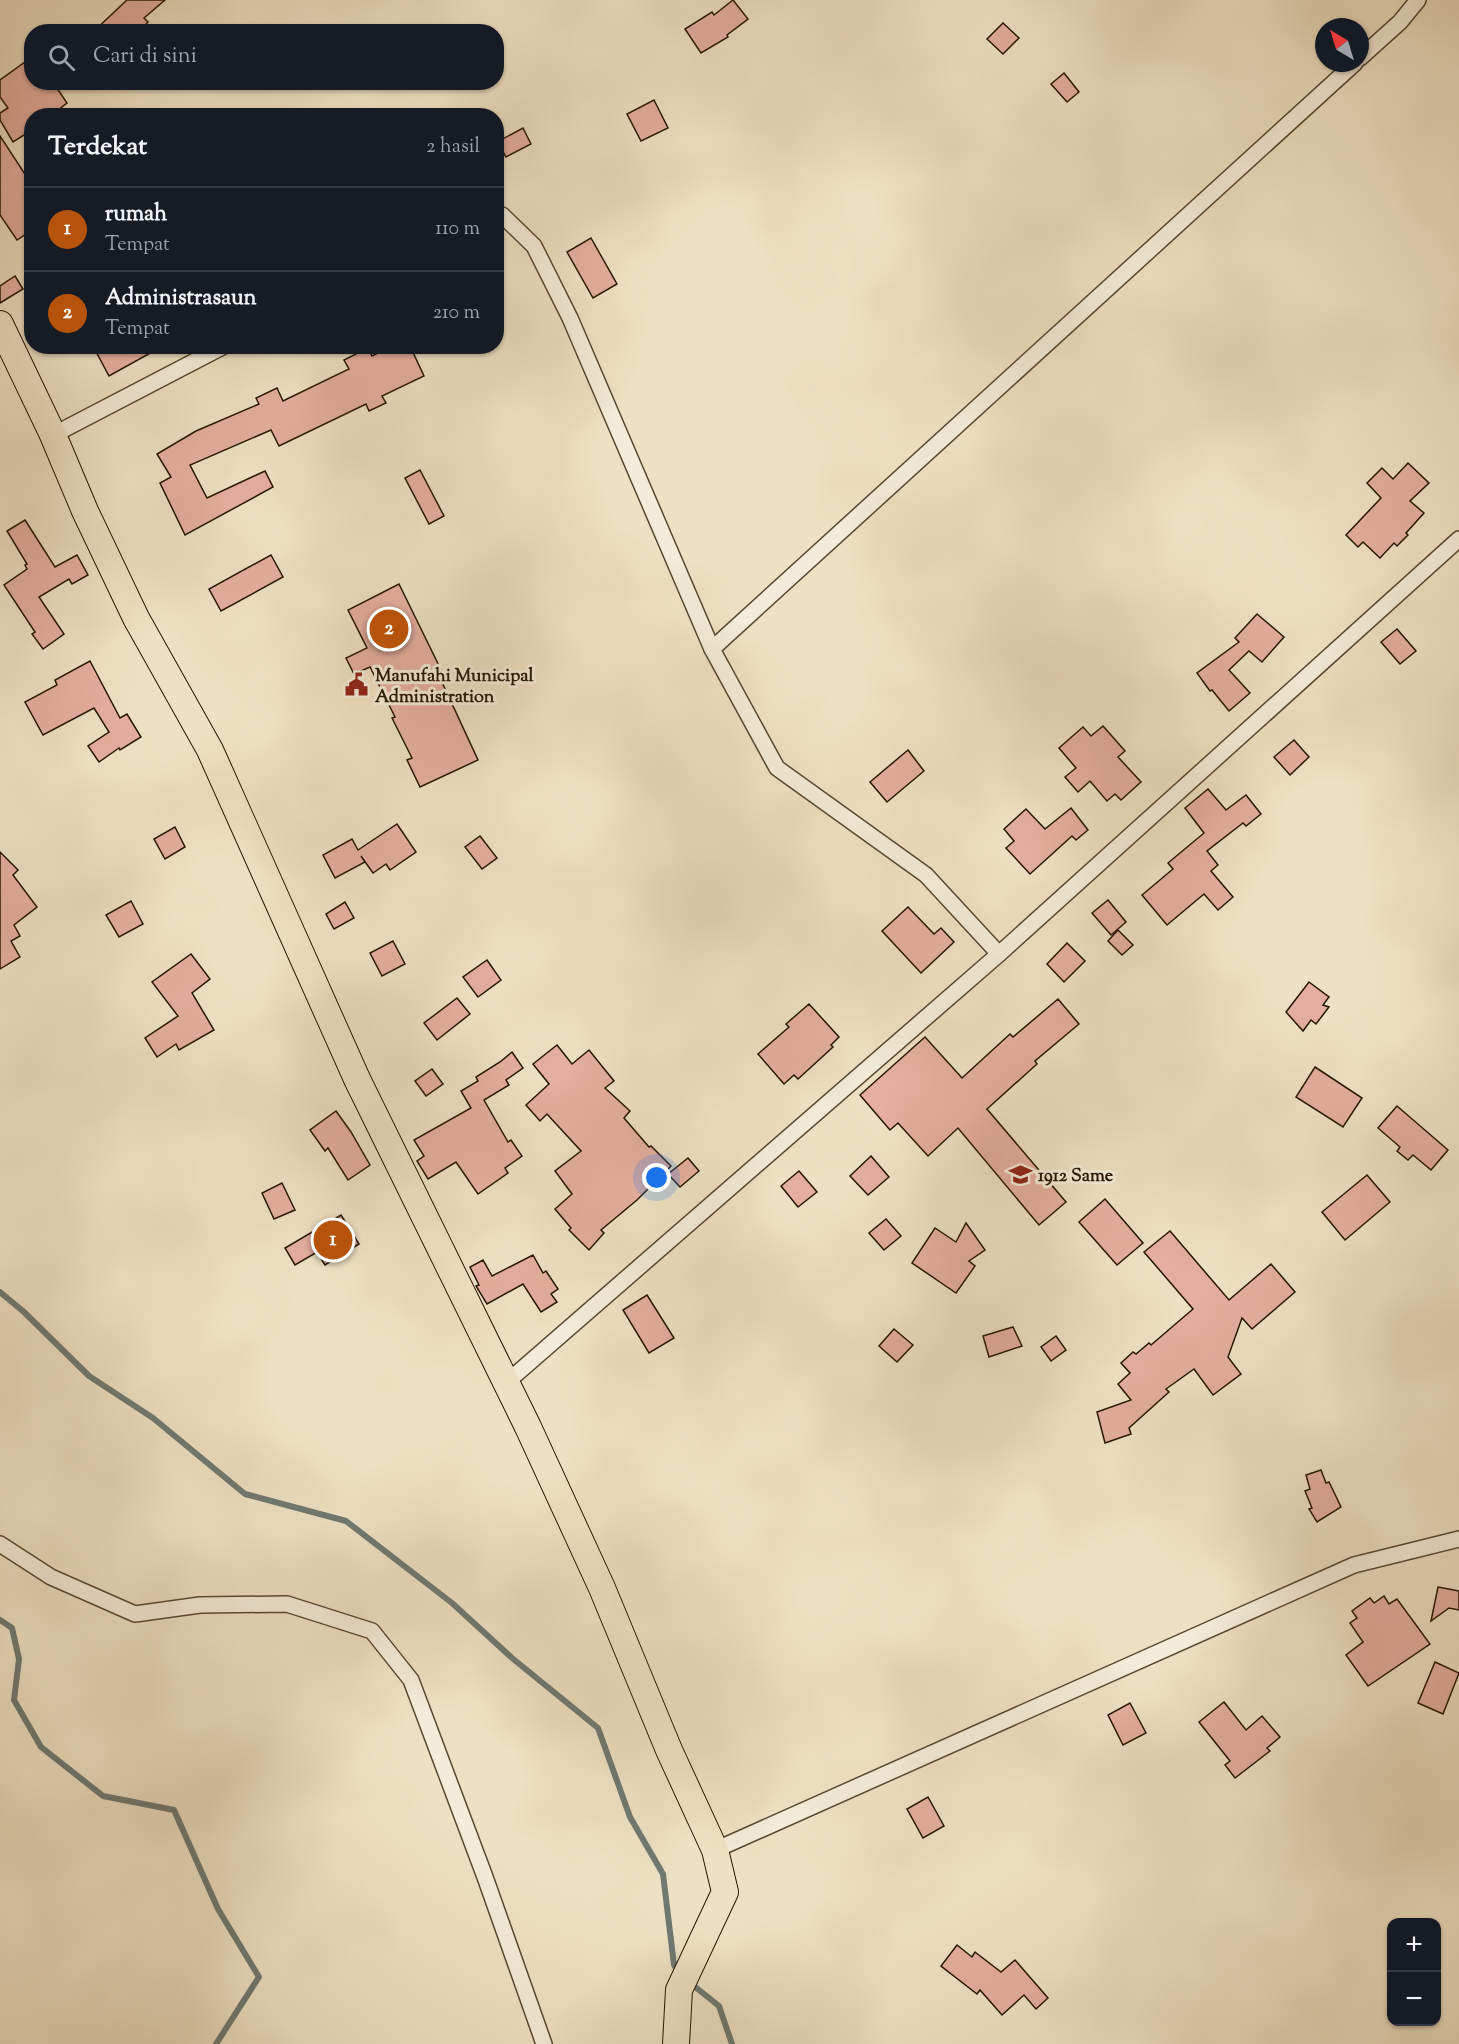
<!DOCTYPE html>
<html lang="id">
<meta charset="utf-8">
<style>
:root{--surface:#171b24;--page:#20242c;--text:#f1f3f6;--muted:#9ea1a6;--line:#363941;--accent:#b45309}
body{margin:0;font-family:"Sorts Mill Goudy",serif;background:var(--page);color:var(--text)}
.controls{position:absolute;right:18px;bottom:18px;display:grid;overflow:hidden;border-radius:12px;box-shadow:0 2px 4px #0004}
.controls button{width:54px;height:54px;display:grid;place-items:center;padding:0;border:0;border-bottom:2px solid var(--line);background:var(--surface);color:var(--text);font:30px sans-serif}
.compass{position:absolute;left:1315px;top:18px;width:54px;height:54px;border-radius:50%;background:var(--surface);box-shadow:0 2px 4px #0004;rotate:322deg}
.you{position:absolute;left:657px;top:1178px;width:21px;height:21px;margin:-15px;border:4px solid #fff;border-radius:50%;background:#1a73e8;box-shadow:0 0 0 9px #1a73e833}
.badge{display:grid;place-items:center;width:39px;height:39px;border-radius:50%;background:var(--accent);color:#fff;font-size:20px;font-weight:700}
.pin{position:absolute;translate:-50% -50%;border:3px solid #fff;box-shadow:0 2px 6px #0006}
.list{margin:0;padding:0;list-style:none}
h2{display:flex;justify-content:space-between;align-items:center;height:78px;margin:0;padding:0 24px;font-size:26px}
h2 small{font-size:20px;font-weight:400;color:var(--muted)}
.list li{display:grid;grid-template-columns:39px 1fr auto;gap:18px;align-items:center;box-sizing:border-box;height:84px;padding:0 24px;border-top:2px solid var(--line)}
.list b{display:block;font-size:22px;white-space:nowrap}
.list p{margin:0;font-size:20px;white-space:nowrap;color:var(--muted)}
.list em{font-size:20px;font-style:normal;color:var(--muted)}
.icon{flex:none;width:33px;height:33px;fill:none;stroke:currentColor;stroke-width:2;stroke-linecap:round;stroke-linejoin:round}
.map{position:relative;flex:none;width:1459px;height:2044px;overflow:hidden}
.search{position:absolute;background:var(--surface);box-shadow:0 2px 4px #0004;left:24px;top:24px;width:480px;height:66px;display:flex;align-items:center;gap:15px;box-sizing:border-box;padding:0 21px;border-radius:24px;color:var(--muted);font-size:22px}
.panel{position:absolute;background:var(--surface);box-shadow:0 2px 4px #0004;left:24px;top:108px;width:480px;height:246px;border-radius:24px}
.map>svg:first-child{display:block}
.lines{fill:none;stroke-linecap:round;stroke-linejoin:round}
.stream{stroke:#6e7972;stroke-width:6}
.building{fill:#e5ae9f;stroke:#251501;stroke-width:1.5}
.minor-casing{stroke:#574832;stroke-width:18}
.primary-casing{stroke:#251501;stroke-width:28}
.minor{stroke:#f4ecd8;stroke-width:15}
.primary{stroke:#eee1c3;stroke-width:26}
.labels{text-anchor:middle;stroke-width:6;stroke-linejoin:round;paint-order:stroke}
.poi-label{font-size:18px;font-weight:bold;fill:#251501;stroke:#f4ecd8;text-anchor:start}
</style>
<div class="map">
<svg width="1459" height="2044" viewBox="0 0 1459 2044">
<rect width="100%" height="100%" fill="#eee1c3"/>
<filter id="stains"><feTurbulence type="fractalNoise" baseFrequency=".00333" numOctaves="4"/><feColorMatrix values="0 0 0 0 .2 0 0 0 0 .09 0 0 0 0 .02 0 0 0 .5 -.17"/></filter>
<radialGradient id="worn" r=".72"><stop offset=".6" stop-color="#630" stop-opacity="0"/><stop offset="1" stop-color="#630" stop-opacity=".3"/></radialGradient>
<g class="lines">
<g class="stream">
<path d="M0 1292 24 1312 89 1376 153 1418 245 1494 346 1521 452 1603 512 1658 598 1728 630 1817 663 1874 674 1965 679 1973"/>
<path d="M0 1620 12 1628 19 1659 14 1700 41 1747 103 1796 174 1810 218 1909 259 1977 216 2044"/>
<path d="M689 1982 719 2006 732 2044"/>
</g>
</g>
<g class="building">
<path d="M127 0H165L144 18 148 22 138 32H93Z"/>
<path d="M733 0 748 19 727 35 728 37 701 53 685 29 712 12 714 15Z"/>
<path d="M1003 23 1019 38 1003 54 987 39Z"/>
<path d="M32 57V82H53L67 103 50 116H32V130L13 142 0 120V113L8 108 0 97V80Z"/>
<path d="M1064 73 1079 92 1067 102 1051 84Z"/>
<path d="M654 100 668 128 641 141 627 114Z"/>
<path d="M523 128 531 144 506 157 497 142Z"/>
<path d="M0 136 32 185V230L17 240 0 215Z"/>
<path d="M591 238 617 284 593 298 567 252Z"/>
<path d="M15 276 23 289 0 303V286Z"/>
<path d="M93 346H163L109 376Z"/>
<path d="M392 346H410L424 376 382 396 386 403 369 411 366 404 279 446 271 430 190 465 207 498 265 471 273 487 185 535 160 483 171 477 157 454 196 431 259 404 256 398 277 388 283 401 349 369 344 360 368 348 372 356Z"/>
<path d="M1408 463 1429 483 1410 501 1424 513 1406 533 1408 535 1397 546 1394 543 1380 558 1363 542 1358 547 1346 535 1381 498 1367 483 1382 468 1393 479Z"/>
<path d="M420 470 444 516 429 524 405 478Z"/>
<path d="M25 520 55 567 77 555 88 575 72 584 69 579 39 597 64 634 43 649 32 634 35 632 4 585 27 569 25 565 27 564 7 531Z"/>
<path d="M271 555 283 577 221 611 209 589Z"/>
<path d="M399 584 445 678 441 680 478 760 420 787 407 760 412 758 392 718 395 717 370 667 354 674 346 658 367 648 348 610Z"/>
<path d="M1257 614 1284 637 1262 662 1249 651 1229 670 1250 693 1229 711 1212 690 1210 691 1197 673 1239 642 1235 638Z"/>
<path d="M1397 629 1416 651 1400 664 1381 642Z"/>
<path d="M90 661 120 718 127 714 141 737 120 750 119 748 99 762 88 746 109 732 94 708 43 735 25 702 57 685 55 680Z"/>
<path d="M1103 726 1125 751 1118 757 1141 782 1121 800 1115 794 1107 801 1090 781 1078 792 1065 777 1076 768 1059 748 1083 727 1091 736Z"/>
<path d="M1294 740 1309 757 1290 775 1274 757Z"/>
<path d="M908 750 924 771 887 802 870 782Z"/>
<path d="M1208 789 1226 810 1246 795 1261 814 1246 826 1243 823 1207 851 1218 865 1211 871 1233 897 1218 910 1204 894 1167 925 1142 895 1173 869 1168 863 1204 833 1185 808Z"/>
<path d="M1071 808 1088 830 1076 840 1072 836 1030 874 1006 848 1014 841 1004 829 1026 809 1045 829Z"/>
<path d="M397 824 416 852 390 870 386 864 373 873 361 856 365 862 335 878 323 855 352 839 358 850Z"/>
<path d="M175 827 185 847 165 859 154 839Z"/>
<path d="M480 836 497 858 482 869 465 847Z"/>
<path d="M0 852 18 870 13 875 37 907 14 925 20 936 11 941 20 957 0 969Z"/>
<path d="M1108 900 1126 922 1111 935 1092 913Z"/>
<path d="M131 901 143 924 119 937 106 915Z"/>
<path d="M345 902 354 918 334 929 326 914Z"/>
<path d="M908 907 934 934 941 928 954 942 921 973 882 931Z"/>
<path d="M1118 930 1133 945 1122 955 1108 941Z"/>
<path d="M393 941 405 964 382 976 370 953Z"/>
<path d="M1067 943 1085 961 1064 982 1047 964Z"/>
<path d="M191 954 210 979 192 993 214 1030 179 1050 176 1044 157 1057 145 1038 178 1016 152 982Z"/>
<path d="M487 960 501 980 478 997 463 977Z"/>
<path d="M1309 982 1329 997 1323 1005 1329 1007 1316 1024 1311 1020 1303 1031 1286 1012Z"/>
<path d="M457 998 470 1014 437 1040 424 1023Z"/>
<path d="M1058 999 1079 1024 1035 1061 1037 1064 987 1109 1066 1202 1039 1225 958 1128 928 1156 898 1123 890 1130 860 1095 925 1037 962 1078 1010 1034 1013 1037Z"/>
<path d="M809 1004 839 1037 831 1045 833 1047 798 1079 794 1075 784 1084 758 1054 789 1027 786 1024Z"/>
<path d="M557 1045 572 1064 589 1050 614 1081 605 1088 630 1111 624 1118 649 1147 651 1146 671 1166 637 1200 601 1230 604 1233 589 1250 569 1230 571 1228 555 1209 572 1194 555 1171 581 1151 547 1114 540 1121 526 1105 549 1084 533 1064Z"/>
<path d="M512 1052 523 1068 506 1080 509 1085 484 1100 508 1142 511 1140 522 1156 505 1168 508 1173 478 1194 456 1162 428 1179 417 1161 424 1156 414 1140 471 1108 461 1091 478 1081 476 1077 500 1062Z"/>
<path d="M1315 1067 1362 1098 1343 1127 1296 1097Z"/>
<path d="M432 1069 443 1084 426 1096 415 1081Z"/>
<path d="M1397 1106 1448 1150 1431 1170 1413 1155 1408 1160 1397 1151 1400 1147 1378 1128Z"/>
<path d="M336 1111 351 1132 370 1165 348 1180 328 1148 325 1151 310 1130Z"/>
<path d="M871 1156 889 1177 868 1195 850 1176Z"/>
<path d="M688 1158 699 1171 680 1187 668 1174Z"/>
<path d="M799 1171 817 1192 798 1207 781 1186Z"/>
<path d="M1367 1175 1390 1202 1345 1240 1322 1212Z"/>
<path d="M282 1183 295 1210 274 1219 262 1193Z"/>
<path d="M1105 1199 1143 1243 1117 1265 1079 1222Z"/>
<path d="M341 1215 359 1244 325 1265 317 1252 295 1265 285 1248Z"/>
<path d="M886 1219 901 1236 884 1250 869 1233Z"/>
<path d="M966 1223 985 1250 969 1261 975 1266 956 1293 912 1263 935 1228 956 1242Z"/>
<path d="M1170 1231 1229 1300 1271 1264 1295 1292 1252 1329 1242 1318 1228 1357 1241 1374 1213 1395 1194 1369 1166 1389 1169 1392 1129 1428 1131 1434 1105 1443 1097 1412 1131 1400 1118 1384 1130 1373 1121 1363 1133 1352 1136 1354 1149 1343 1151 1345 1193 1309 1144 1252Z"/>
<path d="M533 1255 543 1273 546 1271 558 1289 551 1294 557 1302 541 1312 523 1284 487 1304 476 1286 479 1285 470 1267 483 1260 492 1276Z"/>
<path d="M647 1295 674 1338 649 1353 623 1310Z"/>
<path d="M1013 1327 1022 1346 989 1357 983 1336Z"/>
<path d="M894 1329 913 1345 897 1362 879 1346Z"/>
<path d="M1056 1336 1066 1350 1051 1361 1041 1347Z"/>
<path d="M1321 1470 1326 1483 1329 1482 1341 1507 1317 1522 1309 1509 1312 1508 1305 1491 1310 1489 1306 1475Z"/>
<path d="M1438 1587 1459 1591V1610L1449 1608 1431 1621Z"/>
<path d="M1384 1596 1389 1604 1397 1599 1430 1644 1368 1686 1346 1655 1363 1642 1350 1623 1357 1618 1352 1611 1370 1598 1374 1603Z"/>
<path d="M1435 1662 1459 1673 1443 1714 1418 1703Z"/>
<path d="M1224 1702 1246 1730 1262 1716 1280 1737 1267 1748 1270 1751 1235 1778 1225 1765 1230 1761 1199 1722Z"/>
<path d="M1130 1703 1146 1733 1123 1745 1108 1715Z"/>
<path d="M928 1797 944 1826 923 1838 907 1809Z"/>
<path d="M957 1945 972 1957 975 1952 1001 1972 1015 1960 1048 1998 1036 2009 1024 1995 1002 2015 980 1990 977 1994 941 1966Z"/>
</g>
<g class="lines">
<defs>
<g id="minor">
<path d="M1360 58 1400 22 1418 0"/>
<path d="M496 216 502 215 534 246 570 318 712 649 777 768 926 875 999 954"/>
<path d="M53 435 224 346"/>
<path d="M712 649 1355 63"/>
<path d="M507 1382 999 954 1459 539"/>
<path d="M0 1544 51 1577 135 1614 200 1605 287 1604 372 1631 411 1680 485 1877 544 2044"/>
<path d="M715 1850 1354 1565 1459 1539"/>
</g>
<path id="primary" d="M0 324 53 435 85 511 136 618 210 750 357 1079 528 1427 602 1588 669 1750 715 1850 725 1892 679 1990 676 2044"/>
</defs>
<use href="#minor" class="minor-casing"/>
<use href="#primary" class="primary-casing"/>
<use href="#minor" class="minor"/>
<use href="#primary" class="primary"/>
</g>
<defs>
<symbol id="civic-bare" viewBox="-9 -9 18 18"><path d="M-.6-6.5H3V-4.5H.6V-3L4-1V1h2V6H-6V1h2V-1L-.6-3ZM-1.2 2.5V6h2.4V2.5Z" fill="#8f2418" stroke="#f4ecd8" stroke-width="2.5" paint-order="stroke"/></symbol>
<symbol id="school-bare" viewBox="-9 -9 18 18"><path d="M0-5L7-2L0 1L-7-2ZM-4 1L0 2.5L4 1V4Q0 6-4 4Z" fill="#8f2418" stroke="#f4ecd8" stroke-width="2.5" paint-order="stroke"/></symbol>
</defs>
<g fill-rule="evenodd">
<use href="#civic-bare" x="340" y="668" width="33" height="33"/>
<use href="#school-bare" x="1004" y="1158" width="33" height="33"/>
</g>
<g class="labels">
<g class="poi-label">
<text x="375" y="681">Manufahi Municipal<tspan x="375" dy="21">Administration</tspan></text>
<text x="1038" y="1181">1912 Same</text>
</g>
</g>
<rect width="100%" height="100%" filter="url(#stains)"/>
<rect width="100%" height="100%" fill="url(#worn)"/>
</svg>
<div class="controls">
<button>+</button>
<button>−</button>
</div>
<svg class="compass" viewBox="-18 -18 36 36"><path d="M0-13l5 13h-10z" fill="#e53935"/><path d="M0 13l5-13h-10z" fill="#9ea1a6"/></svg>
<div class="you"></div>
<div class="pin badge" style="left:333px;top:1240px">1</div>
<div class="pin badge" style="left:389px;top:629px">2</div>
<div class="search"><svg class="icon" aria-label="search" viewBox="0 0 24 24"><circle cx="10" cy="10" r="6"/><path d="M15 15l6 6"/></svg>Cari di sini</div>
<section class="panel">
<h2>Terdekat<small>2 hasil</small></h2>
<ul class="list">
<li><span class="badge">1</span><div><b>rumah</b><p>Tempat</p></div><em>110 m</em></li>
<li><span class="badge">2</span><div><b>Administrasaun</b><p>Tempat</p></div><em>210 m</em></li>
</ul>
</section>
</div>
